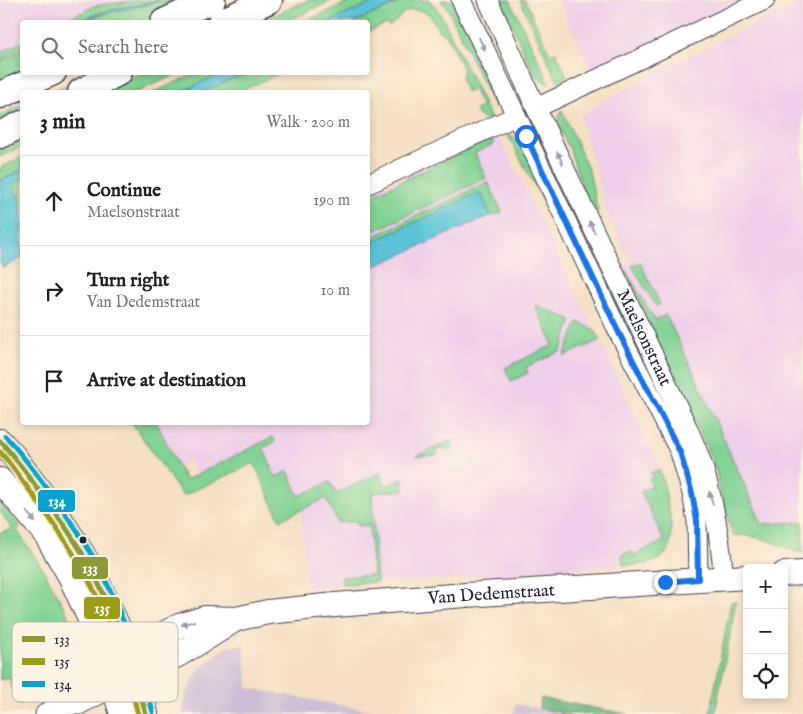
<!DOCTYPE html>
<meta charset="utf-8">
<style>
:root{--surface:#fff;--page:#f6f6f6;--text:#222;--muted:#767676;--line:#e0e0e0}
body{margin:0;font-family:"IM FELL English",serif;background:var(--page);color:var(--text)}
.controls{position:absolute;right:15px;bottom:15px;display:grid;overflow:hidden;border-radius:5px;box-shadow:0 2px 8px #0003}
.controls button{width:45px;height:45px;display:grid;place-items:center;padding:0;border:0;border-bottom:1px solid var(--line);background:var(--surface);color:var(--text);font:25px sans-serif}
.stop{position:absolute;width:15px;height:15px;margin:-11px;border:4px solid #1a73e8;border-radius:50%;background:#fff}
.stop.end{background:#1a73e8;border-color:#fff;box-shadow:0 1px 5px #0008}
.list{margin:0;padding:0;list-style:none}
h2{display:flex;justify-content:space-between;align-items:center;height:65px;margin:0;padding:0 20px;font-size:21px}
h2 small{font-size:16px;font-weight:400;color:var(--muted)}
.list li{display:grid;grid-template-columns:32px 1fr auto;gap:15px;align-items:center;box-sizing:border-box;height:90px;padding:0 20px;border-top:1px solid var(--line)}
.list b{display:block;font-size:19px;white-space:nowrap}
.list p{margin:0;font-size:16px;white-space:nowrap;color:var(--muted)}
.list em{font-size:16px;font-style:normal;color:var(--muted)}
.icon{flex:none;width:28px;height:28px;fill:none;stroke:currentColor;stroke-width:2;stroke-linecap:round;stroke-linejoin:round}
.map{position:relative;flex:none;width:803px;height:714px;overflow:hidden}
.search{position:absolute;background:var(--surface);box-shadow:0 2px 8px #0003;left:20px;top:20px;width:350px;height:55px;display:flex;align-items:center;gap:12px;box-sizing:border-box;padding:0 18px;border-radius:5px;color:var(--muted);font-size:19px}
.panel{position:absolute;background:var(--surface);box-shadow:0 2px 8px #0003;left:20px;top:90px;width:350px;height:335px;border-radius:5px}
.map>svg:first-child{display:block}
.built{fill:#eed0e8}
.industrial{fill:#ccbed4}
.green{fill:#81d293;stroke:#527a67}
.forest{fill:#68b47d;stroke:#456b5c}
.water{fill:#5ac4d6;stroke:#3e7388}
.lines{fill:none;stroke-linecap:round;stroke-linejoin:round}
.minor-casing{stroke:#423e4f;stroke-width:21}
.tertiary-casing{stroke:#423e4f;stroke-width:26}
.secondary-casing{stroke:#423e4f;stroke-width:29}
.minor{stroke:#fff;stroke-width:19}
.tertiary{stroke:#fff;stroke-width:24}
.secondary{stroke:#fff;stroke-width:26}
.bus-1-casing{stroke:#fcf5e5;stroke-width:9}
.bus-2-casing{stroke:#fcf5e5;stroke-width:9}
.bus-3-casing{stroke:#fcf5e5;stroke-width:9}
.bus-1{stroke:#8b9a36;stroke-width:5}
.bus-2{stroke:#9c9c1b;stroke-width:5}
.bus-3{stroke:#08a2ce;stroke-width:5}
.oneway{fill:#9c9ca7}
.route{stroke:#1a73e8;stroke-width:6}
.bus-dot{fill:#22223b;stroke:#fcf5e5;stroke-width:2}
.labels{text-anchor:middle;stroke-width:4.5;stroke-linejoin:round;paint-order:stroke}
.street-label{font-size:18px;fill:#22223b;stroke:#fcf5e5}
.key{fill:#fcf5e5;stroke:#bbb6b2;stroke-width:1}
.key-label{font-size:14px;fill:#22223b}
.line-badge{stroke:#fcf5e5;stroke-width:2}
.badge-label{font-size:14px;text-anchor:middle;font-weight:bold;fill:#fff}
</style>
<div class="map">
<svg width="803" height="714" viewBox="0 0 803 714">
<rect width="100%" height="100%" fill="#fcf5e5"/>
<filter id="ink" filterUnits="userSpaceOnUse"><feTurbulence type="fractalNoise" baseFrequency=".02" numOctaves="2"/><feDisplacementMap in="SourceGraphic" scale="10" xChannelSelector="R" yChannelSelector="G"/><feConvolveMatrix kernelMatrix="1 2 1 2 8 2 1 2 1" color-interpolation-filters="sRGB"/></filter>
<filter id="wash" filterUnits="userSpaceOnUse"><feTurbulence type="fractalNoise" baseFrequency=".0096" numOctaves="4" result="noise"/><feDisplacementMap in="SourceGraphic" scale="20" xChannelSelector="R" yChannelSelector="G"/><feGaussianBlur stdDeviation="1.12" result="paint"/><feColorMatrix in="noise" values="0 0 0 0 0 0 0 0 0 0 0 0 0 0 0 0 0 1.4 0 .05"/><feComposite in="paint" operator="in"/></filter>
<g filter="url(#wash)">
<rect width="100%" height="100%" fill="#f4e0c3"/>
<g class="built">
<path d="M0 0H160L150 4 115 11 95 16 82 22H22V51L0 62Z"/>
<path d="M558 0H744L591 71Z"/>
<path d="M803 1V553L797 552 761 538 747 535H733L716 471 707 449 622 264 631 265 606 210 580 115 652 74Z"/>
<path d="M498 134 605 352 660 467 671 527 669 547 660 558 653 562 646 564 446 579 306 587 301 510 276 477 261 443 197 475 190 460 178 466 158 423 368 422V193Z"/>
</g>
<g class="industrial">
<path d="M244 644 248 688 390 714H183L185 695 199 669 225 648Z"/>
<path d="M515 704 570 714H513Z"/>
</g>
<g class="green">
<path d="M141 0H156L151 2 118 8 95 14 78 22H62L94 6Z"/>
<path d="M160 0H187L139 22H82C93 17 104 13 117 11 132 7 146 6 160 0Z"/>
<path d="M308 0H333L285 22H259Z"/>
<path d="M353 0H378L329 22H304Z"/>
<path d="M400 0H429L437 9 442 17 491 119C483 120 478 117 475 110L482 107 473 89 466 92 461 79 463 70 447 35 439 31 430 15 420 10H411L405 12 390 26 385 24 368 32V22H354L399 3Z"/>
<path d="M441 0H455L498 90 495 108 449 11Z"/>
<path d="M500 0H510L550 85 538 78 534 74Z"/>
<path d="M520 0H525L550 54 556 52 567 76 557 80Z"/>
<path d="M22 42V49L0 60V53Z"/>
<path d="M22 51V72L0 83V62Z"/>
<path d="M87 73H100L64 92H49L68 84Z"/>
<path d="M141 73H179L137 92H102Z"/>
<path d="M197 73H221L181 92H154Z"/>
<path d="M245 73H281L238 92H202Z"/>
<path d="M22 105V113L2 122 0 115Z"/>
<path d="M562 110 589 171 598 212 593 214 588 206 570 150 559 127 561 126 557 120Z"/>
<path d="M508 135 523 142 571 250 568 248 563 239Z"/>
<path d="M22 136V146L0 157V151Z"/>
<path d="M486 141H493L494 144 475 153 486 178 368 234V197Z"/>
<path d="M22 157V170L0 181V168Z"/>
<path d="M22 179V206L15 192 14 184Z"/>
<path d="M488 182 502 212 491 216 480 192 368 244V239Z"/>
<path d="M640 262 660 304 656 306 632 266Z"/>
<path d="M622 264 655 320 666 315 698 382 762 524 803 522V553L797 552C773 542 759 535 733 535L725 511 716 471 707 449Z"/>
<path d="M613 280 648 356 644 359C631 333 614 310 601 284Z"/>
<path d="M535 305 572 320 561 351 526 367 528 373 511 381 505 368 553 345Z"/>
<path d="M578 322 595 330 600 340 564 356Z"/>
<path d="M132 423H157L178 467 186 480 273 437 275 442 263 448 276 477 288 471 299 496 330 482 336 494 380 473 386 486 403 479 404 490 372 493 377 582 342 584V577L373 575 369 525 358 526V521L338 523 326 498 280 520 254 463 183 496Z"/>
<path d="M452 440 453 449H437V455L417 456Z"/>
<path d="M659 470C665 483 666 498 669 511 673 534 675 559 646 564 638 565 630 565 623 565L622 555 632 551 634 557V555L664 541 641 491 652 486 649 479 653 477 651 473Z"/>
<path d="M0 500 20 527 16 529C29 548 43 568 54 589 64 606 72 624 80 643L20 705 17 703 9 677 0 680V533L12 529 0 511Z"/>
<path d="M731 602H736L715 714H710Z"/>
</g>
<path class="forest" d="M541 698 627 714H559V712L539 708Z"/>
<g class="water">
<path d="M156 0H160C140 9 118 9 97 16 90 18 85 22 78 22 92 16 105 11 120 8 132 6 145 6 156 0Z"/>
<path d="M378 0H400L399 2 354 22H329Z"/>
<path d="M221 73H245L202 92H181Z"/>
<path d="M22 170V179L14 184 15 192 22 206V258L3 268 0 262V181Z"/>
<path d="M480 192 491 215 368 269V244Z"/>
</g>
</g>
<g filter="url(#ink)">
<g class="lines">
<defs>
<g id="minor">
<path d="M461 0 526 136 621 337 680 452 692 493 697 521 698 579"/>
<path id="s1" d="M488 0 536 108 683 418C689 432 696 446 701 461 714 499 720 538 724 578"/>
<path d="M536 108 765 0"/>
<path d="M368 184 516 116"/>
<path d="M59 705H79L114 687"/>
<path d="M45 714 59 705 68 690 78 682 107 663"/>
</g>
<g id="tertiary">
<path d="M0 441 13 455 61 520 82 553 95 576 119 629 136 677 146 714"/>
<path d="M0 480 46 535 70 576 99 639 122 714"/>
<path d="M784 574 803 573"/>
<path id="s2" d="M107 663 179 626 205 618 236 619 268 612 335 605 466 595 747 577"/>
<path d="M123 683C162 665 200 643 236 619"/>
</g>
<g id="secondary">
<path d="M164 22 212 0"/>
<path d="M221 22 269 0"/>
<path d="M81 92 119 72"/>
<path d="M0 95 53 72"/>
<path d="M0 135 22 124"/>
</g>
</defs>
<use href="#minor" class="minor-casing"/>
<use href="#tertiary" class="tertiary-casing"/>
<use href="#secondary" class="secondary-casing"/>
<use href="#minor" class="minor"/>
<use href="#tertiary" class="tertiary"/>
<use href="#secondary" class="secondary"/>
<defs>
<path id="bus-1" d="M0 441C15 457 27 474 40 492 60 518 79 545 94 575 118 619 133 666 146 714"/>
<path id="bus-2" d="M0 452 7 460C35 498 64 535 87 577 110 620 126 667 138 714"/>
<path id="bus-3" d="M5 436C20 452 33 469 46 487 66 514 86 542 102 573 124 617 140 664 153 712"/>
</defs>
<use href="#bus-1" class="bus-1-casing"/>
<use href="#bus-2" class="bus-2-casing"/>
<use href="#bus-3" class="bus-3-casing"/>
<use href="#bus-1" class="bus-1"/>
<use href="#bus-2" class="bus-2"/>
<use href="#bus-3" class="bus-3"/>
</g>
<defs><path id="oneway-solid" d="M-6-.8H1V-3.2L6.5 0L1 3.2V.8H-6Z" transform="scale(1.25)"/></defs>
<g class="oneway">
<use href="#oneway-solid" transform="translate(482 44) rotate(64)"/>
<use href="#oneway-solid" transform="translate(560 158) rotate(-115)"/>
<use href="#oneway-solid" transform="translate(592 227) rotate(-115)"/>
<use href="#oneway-solid" transform="translate(711 498) rotate(-105)"/>
<use href="#oneway-solid" transform="translate(31 517) rotate(51)"/>
<use href="#oneway-solid" transform="translate(188 623) rotate(163)"/>
</g>
</g>
<g class="lines" filter="url(#ink)">
<path class="route" d="M526 136 621 337 680 452 692 493 697 521 698 579 665 582"/>
</g>
<circle class="bus-dot" cx="83" cy="540" r="4.5"/>
<g class="labels">
<g class="street-label">
<text dy="6" stroke="none"><textPath href="#s1" startOffset="372">Maelsonstraat</textPath></text>
<text dy="6" stroke="none"><textPath href="#s2" startOffset="396">Van Dedemstraat</textPath></text>
</g>
</g>
<rect x="12" y="622" width="166" height="80" rx="8" class="key"/>
<rect x="22" y="636" width="23" height="6" fill="#8b9a36"/>
<rect x="22" y="658" width="23" height="7" fill="#9c9c1b"/>
<rect x="22" y="681" width="23" height="6" fill="#08a2ce"/>
<g class="key-label">
<text x="54" y="644">133</text>
<text x="54" y="666">135</text>
<text x="54" y="689">134</text>
</g>
<g class="line-badge">
<rect x="37" y="489" width="39" height="24" rx="5" fill="#08a2ce"/>
<rect x="71" y="556" width="38" height="24" rx="5" fill="#8b9a36"/>
<rect x="83" y="596" width="38" height="24" rx="5" fill="#9c9c1b"/>
</g>
<g class="badge-label">
<text x="57" y="506">134</text>
<text x="90" y="573">133</text>
<text x="102" y="613">135</text>
</g>
</svg>
<div class="controls">
<button>+</button>
<button>−</button>
<button><svg class="icon" aria-label="locate" viewBox="0 0 24 24"><circle cx="12" cy="12" r="6"/><path d="M12 2v4M12 18v4M2 12h4M18 12h4"/></svg></button>
</div>
<div class="stop" style="left:526px;top:136px"></div>
<div class="stop end" style="left:665px;top:582px"></div>
<div class="search"><svg class="icon" aria-label="search" viewBox="0 0 24 24"><circle cx="10" cy="10" r="6"/><path d="M15 15l6 6"/></svg>Search here</div>
<section class="panel">
<h2>3 min<small>Walk · 200 m</small></h2>
<ul class="list">
<li><svg class="icon" aria-label="ahead" viewBox="0 0 24 24"><path d="M12 20V5M6 11l6-6 6 6"/></svg><div><b>Continue</b><p>Maelsonstraat</p></div><em>190 m</em></li>
<li><svg class="icon" aria-label="right" viewBox="0 0 24 24"><path d="M7 20v-9h11M14 6l5 5-5 5"/></svg><div><b>Turn right</b><p>Van Dedemstraat</p></div><em>10 m</em></li>
<li><svg class="icon" aria-label="arrive" viewBox="0 0 24 24"><path d="M6 21V4h12l-3 4 3 4H6"/></svg><div><b>Arrive at destination</b></div></li>
</ul>
</section>
</div>
